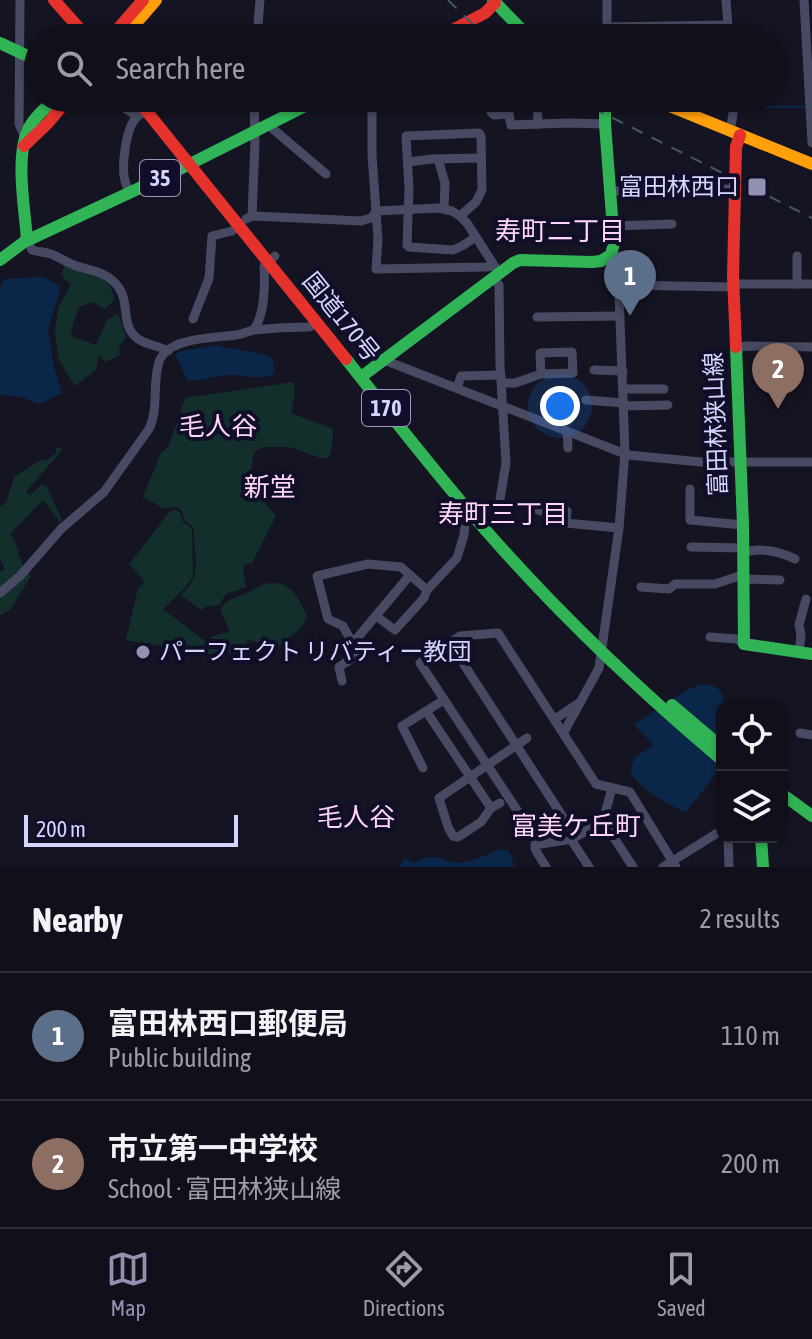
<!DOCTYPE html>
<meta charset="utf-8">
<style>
:root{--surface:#100f1a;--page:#1e1d27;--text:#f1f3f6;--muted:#9c9ca2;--line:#302f39;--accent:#9291b2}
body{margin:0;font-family:"Asap Condensed","Noto Sans JP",sans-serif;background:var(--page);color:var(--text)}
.controls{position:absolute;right:24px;bottom:24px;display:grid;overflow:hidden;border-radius:16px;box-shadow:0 2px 6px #0004}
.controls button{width:72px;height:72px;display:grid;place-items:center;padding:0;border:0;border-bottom:2px solid var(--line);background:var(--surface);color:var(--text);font:40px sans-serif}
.scale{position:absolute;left:24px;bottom:20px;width:214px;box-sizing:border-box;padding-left:8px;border:4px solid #d6d5ff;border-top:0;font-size:22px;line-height:28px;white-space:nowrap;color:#d6d5ff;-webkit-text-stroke:6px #100e28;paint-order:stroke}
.you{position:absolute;left:560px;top:406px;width:28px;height:28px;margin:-20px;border:6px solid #fff;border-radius:50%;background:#1a73e8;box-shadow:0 0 0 12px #1a73e833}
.badge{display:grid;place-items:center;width:52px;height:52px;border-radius:50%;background:var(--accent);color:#fff;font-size:26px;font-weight:700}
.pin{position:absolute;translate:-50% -66px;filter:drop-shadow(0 2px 4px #0008)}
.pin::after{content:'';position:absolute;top:42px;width:28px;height:24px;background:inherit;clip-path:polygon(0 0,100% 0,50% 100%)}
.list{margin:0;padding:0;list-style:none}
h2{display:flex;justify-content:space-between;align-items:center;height:104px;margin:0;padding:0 32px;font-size:34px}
h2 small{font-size:26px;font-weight:400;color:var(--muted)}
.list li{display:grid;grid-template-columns:52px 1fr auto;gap:24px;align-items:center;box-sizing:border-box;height:128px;padding:0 32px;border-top:2px solid var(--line)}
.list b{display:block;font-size:30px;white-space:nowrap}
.list p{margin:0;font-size:26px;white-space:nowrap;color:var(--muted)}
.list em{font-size:26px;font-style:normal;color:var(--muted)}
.icon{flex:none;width:44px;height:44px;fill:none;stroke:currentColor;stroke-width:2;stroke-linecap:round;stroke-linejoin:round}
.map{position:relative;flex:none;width:812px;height:867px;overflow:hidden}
.search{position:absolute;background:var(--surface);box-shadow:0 2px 6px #0004;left:24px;right:24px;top:24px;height:88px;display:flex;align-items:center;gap:20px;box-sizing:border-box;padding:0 28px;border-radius:44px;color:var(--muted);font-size:30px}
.sheet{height:360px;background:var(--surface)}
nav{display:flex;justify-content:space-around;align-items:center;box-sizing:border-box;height:112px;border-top:2px solid var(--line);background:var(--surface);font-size:22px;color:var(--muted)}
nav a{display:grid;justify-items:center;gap:4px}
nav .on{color:var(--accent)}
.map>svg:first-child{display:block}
.green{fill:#122f2c}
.water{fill:#0a2648}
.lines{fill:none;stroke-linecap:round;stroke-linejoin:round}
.stream{stroke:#0a2648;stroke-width:2}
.street{stroke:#484a63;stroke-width:9}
.fast{stroke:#30b455;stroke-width:12}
.slow{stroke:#ff9f0a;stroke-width:12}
.jam{stroke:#e5322d;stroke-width:12}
.rail{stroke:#415b6c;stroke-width:2;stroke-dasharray:12 10;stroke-linecap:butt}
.poi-dot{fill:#9291b2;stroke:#100e28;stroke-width:3}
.labels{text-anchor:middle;stroke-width:8;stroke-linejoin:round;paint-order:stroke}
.shield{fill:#100e28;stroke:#9b99be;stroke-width:2}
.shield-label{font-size:22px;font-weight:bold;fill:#d6d5ff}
.poi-label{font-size:24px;fill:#d6d5ff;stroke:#100e28;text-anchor:end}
.street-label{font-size:24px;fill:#d6d5ff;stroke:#100e28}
.neighbourhood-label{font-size:26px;fill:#ffd7f4;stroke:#100e28}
</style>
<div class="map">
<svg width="812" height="867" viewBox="0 0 812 867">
<rect width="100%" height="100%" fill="#151422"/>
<g class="green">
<path d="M65 265C89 272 108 273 115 299L105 309 93 302 79 307 73 323 71 336 96 345 107 320 118 313 126 337 119 346 120 355 106 362 99 355 96 370 75 386 58 358 55 332 58 308 71 285 61 275Z"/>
<path d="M293 382 295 392 291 413 333 429 332 447 329 458H321L289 447H262L254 453 249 478 256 492 276 516 252 563 246 564 243 568 246 587 226 594 219 605 208 606 201 610 181 595C204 575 193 556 194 528L185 521 182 511 177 507 163 508 143 497 161 453 169 446 185 398Z"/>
<path d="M56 447 63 449 26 492 31 495 41 485 47 487 62 520 58 524V519L43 500 10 534C18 544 17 554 23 565 23 566 30 575 31 576L10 610 0 615V572L5 569 0 559V506L6 503 14 477 39 461 47 460 56 453Z"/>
<path d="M171 510H176L180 513 183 522 192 529 193 576 184 589 163 609 206 642 211 637 230 631 220 610C228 598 235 598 247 593 255 589 262 583 272 583 291 582 302 602 307 617L301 628 279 646 248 640 237 655 225 651 219 656 126 640 138 588 145 582 129 564Z"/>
</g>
<g class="water">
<path d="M44 277 61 287 48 329 54 367 62 393 39 404 24 398 0 394V288L4 279Z"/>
<path d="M217 345C235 351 253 350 272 357L275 373C260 382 248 375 232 375 219 375 206 379 193 381L187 380 175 354 182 351Z"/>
<path d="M699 685C716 685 722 687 725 704L722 705V732L719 770 686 812C665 803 643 791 630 772L635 757 654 745 634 725 687 690Z"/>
<path d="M501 849 509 851 515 867H400L404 859 415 863C435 850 440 861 458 863 467 864 491 853 501 849Z"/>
</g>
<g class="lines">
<g class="stream">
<path d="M566 98 572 101"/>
<path d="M581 98 598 102"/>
<path d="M612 107H629"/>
<path d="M747 107H806"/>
</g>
<g class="street">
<path d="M20 0 19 124 23 133 24 139"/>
<path d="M607 0V38"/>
<path d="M726 0 729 38"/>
<path d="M804 0 812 143"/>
<path d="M463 25 471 38"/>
<path d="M607 27 728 25"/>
<path d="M728 35 763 33"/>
<path d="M257 38 260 0"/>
<path d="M108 98 137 116"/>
<path d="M372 98V155L378 239 376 269 486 267 494 266"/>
<path d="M491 98V112L494 115 509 114"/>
<path d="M509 98V114L511 125 569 123 605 124"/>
<path d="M537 98 538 124"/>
<path d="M428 100 491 101"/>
<path d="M271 124 273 129 326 174"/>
<path d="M730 131 733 114 732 98"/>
<path d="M438 159 445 183 444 209"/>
<path d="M408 162 432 159 481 158"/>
<path d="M610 191 735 189"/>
<path d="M130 192C128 189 126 185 125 181 121 167 126 128 136 118 139 114 142 114 147 112"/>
<path d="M252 216 255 142 254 98"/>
<path d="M460 216 476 202 482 190 481 136 479 133 406 136 409 189 407 245 409 247 453 250 462 246 476 237"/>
<path d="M246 219 252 216 361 221 371 218 377 211 439 208 452 211 460 216 467 223 499 273"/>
<path d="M613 226 672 224"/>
<path d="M27 240 32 250C38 252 45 252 51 254 59 257 66 262 74 265 89 271 102 270 114 282 133 300 118 324 138 339 147 345 159 346 168 351"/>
<path d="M493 277 499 285 500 365 506 463 500 499"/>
<path d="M797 284V256"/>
<path d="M619 285 733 287 738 284H812"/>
<path d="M537 317 620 316"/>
<path d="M193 319 209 278 212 236 232 231 239 225"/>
<path d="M253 330C265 317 265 283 264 266L275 256"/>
<path d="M736 348 746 346 812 347"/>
<path d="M384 360 628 455 701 462H812"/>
<path d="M594 370 623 371"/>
<path d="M502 383H515L541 374 573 373 572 352 540 353 541 374"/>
<path d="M457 388 461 376 501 375"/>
<path d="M624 389H664"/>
<path d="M586 400 624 403"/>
<path d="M624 406 668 405"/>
<path d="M567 431 568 448"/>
<path d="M690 489V520L743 525"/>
<path d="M538 510 549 512 567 511 566 523 619 528"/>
<path d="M691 547 743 548"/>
<path d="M743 553C759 547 779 551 795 559"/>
<path d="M742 579 780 580"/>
<path d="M641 587 669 589 675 584H715L742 575"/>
<path d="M0 593 20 576 61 529 104 492 149 429C159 409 152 384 159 362 167 337 215 338 236 335 243 334 248 331 254 330 272 328 291 327 309 327L317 323"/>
<path d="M376 616 395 630 424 598 427 590 457 558 464 535 465 524 468 519 480 509"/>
<path d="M710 637 737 639 744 644"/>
<path d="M353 643 410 575"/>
<path d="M450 643 572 831V841L589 867"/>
<path d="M799 652 801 635 799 625 806 599"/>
<path d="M342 681 339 667 354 657 357 652 343 626 328 619 317 576 368 564 401 567 427 590"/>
<path d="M426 711 491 808"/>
<path d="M555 719 579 703"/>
<path d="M564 732 599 668 619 528 625 452 618 268 609 257"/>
<path d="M800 733 812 735"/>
<path d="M423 768 402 726 444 700"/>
<path d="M500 803 491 808 481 822 458 837 453 836 448 827 439 798 527 738"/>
<path d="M603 821 633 867"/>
<path d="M728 837 729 867"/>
<path d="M535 845 572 839 603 821 612 788"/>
<path d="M546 867 535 849 536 839 420 663 460 636 498 633 596 784 630 792 676 867"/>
<path d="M663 867 722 830"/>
</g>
<g class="fast">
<path d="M493 0 521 29 533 38"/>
<path d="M0 43 38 61"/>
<path d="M27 240C25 209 14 154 30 126 36 115 47 107 56 98"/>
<path d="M0 260 24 242 176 171 321 98"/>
<path d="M736 347 743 525 744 644 812 654"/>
<path d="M346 359C393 418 439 478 489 534 561 616 639 690 722 760"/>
<path d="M361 377 513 263 520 260 592 262 601 261 611 255 614 243 605 124V98"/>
<path d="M672 705 718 744"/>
<path d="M782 794 812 816"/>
<path d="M761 837 763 867"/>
</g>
<g class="slow">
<path d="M123 38 156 0"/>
<path d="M650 98 812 164"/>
</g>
<g class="jam">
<path d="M54 0 88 38"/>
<path d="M110 38 143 0"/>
<path d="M437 38 485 13 495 3"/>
<path d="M136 98 346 359"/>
<path d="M24 146 48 123 69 98"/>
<path d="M736 347 733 276 736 147 740 135"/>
</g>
<g class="rail">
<path d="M448 0 487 38"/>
<path d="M573 98 812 218"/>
</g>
</g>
<g class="poi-dot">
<rect x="747" y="177" width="20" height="20" rx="4"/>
<circle cx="143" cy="652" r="8"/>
</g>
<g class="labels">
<g class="shield">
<rect x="140" y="160" width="40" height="36" rx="6"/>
<rect x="362" y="390" width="48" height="36" rx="6"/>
</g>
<g class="shield-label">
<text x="160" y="186">35</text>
<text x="386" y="416">170</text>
</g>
<g class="poi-label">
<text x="739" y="195">富田林西口</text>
<text x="159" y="660" text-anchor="start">パーフェクト リバティー教団</text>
</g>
<g class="street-label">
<text transform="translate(341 317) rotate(51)" y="8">国道170号</text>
<text transform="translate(716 424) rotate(-92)" y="8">富田林狭山線</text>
</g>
<g class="neighbourhood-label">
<text x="560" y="240">寿町二丁目</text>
<text x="218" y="435">毛人谷</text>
<text x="270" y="496">新堂</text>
<text x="503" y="523">寿町三丁目</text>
<text x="356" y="826">毛人谷</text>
<text x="576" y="835">富美ケ丘町</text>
</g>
</g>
</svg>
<div class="controls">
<button><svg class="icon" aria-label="locate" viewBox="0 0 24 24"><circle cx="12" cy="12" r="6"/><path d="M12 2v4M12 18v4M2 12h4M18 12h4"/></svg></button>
<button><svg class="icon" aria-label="layers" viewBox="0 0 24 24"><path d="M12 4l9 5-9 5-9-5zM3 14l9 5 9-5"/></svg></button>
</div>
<div class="scale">200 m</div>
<div class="you"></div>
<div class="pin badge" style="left:630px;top:316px;background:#5c6f8a">1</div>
<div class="pin badge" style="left:778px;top:409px;background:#8d6e63">2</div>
<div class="search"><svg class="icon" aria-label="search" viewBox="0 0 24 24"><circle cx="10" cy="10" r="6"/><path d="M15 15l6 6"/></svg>Search here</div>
</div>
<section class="sheet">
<h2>Nearby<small>2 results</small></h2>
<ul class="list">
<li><span class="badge" style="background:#5c6f8a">1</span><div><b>富田林西口郵便局</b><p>Public building</p></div><em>110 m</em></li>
<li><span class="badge" style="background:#8d6e63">2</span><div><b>市立第一中学校</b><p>School · 富田林狭山線</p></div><em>200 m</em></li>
</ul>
</section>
<nav>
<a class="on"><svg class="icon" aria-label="map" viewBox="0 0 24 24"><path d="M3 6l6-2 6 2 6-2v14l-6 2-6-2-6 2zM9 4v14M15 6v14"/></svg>Map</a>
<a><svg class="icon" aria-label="directions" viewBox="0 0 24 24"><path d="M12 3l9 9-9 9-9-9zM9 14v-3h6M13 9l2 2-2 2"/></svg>Directions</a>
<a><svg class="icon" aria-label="saved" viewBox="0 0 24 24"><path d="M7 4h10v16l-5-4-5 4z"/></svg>Saved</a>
</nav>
